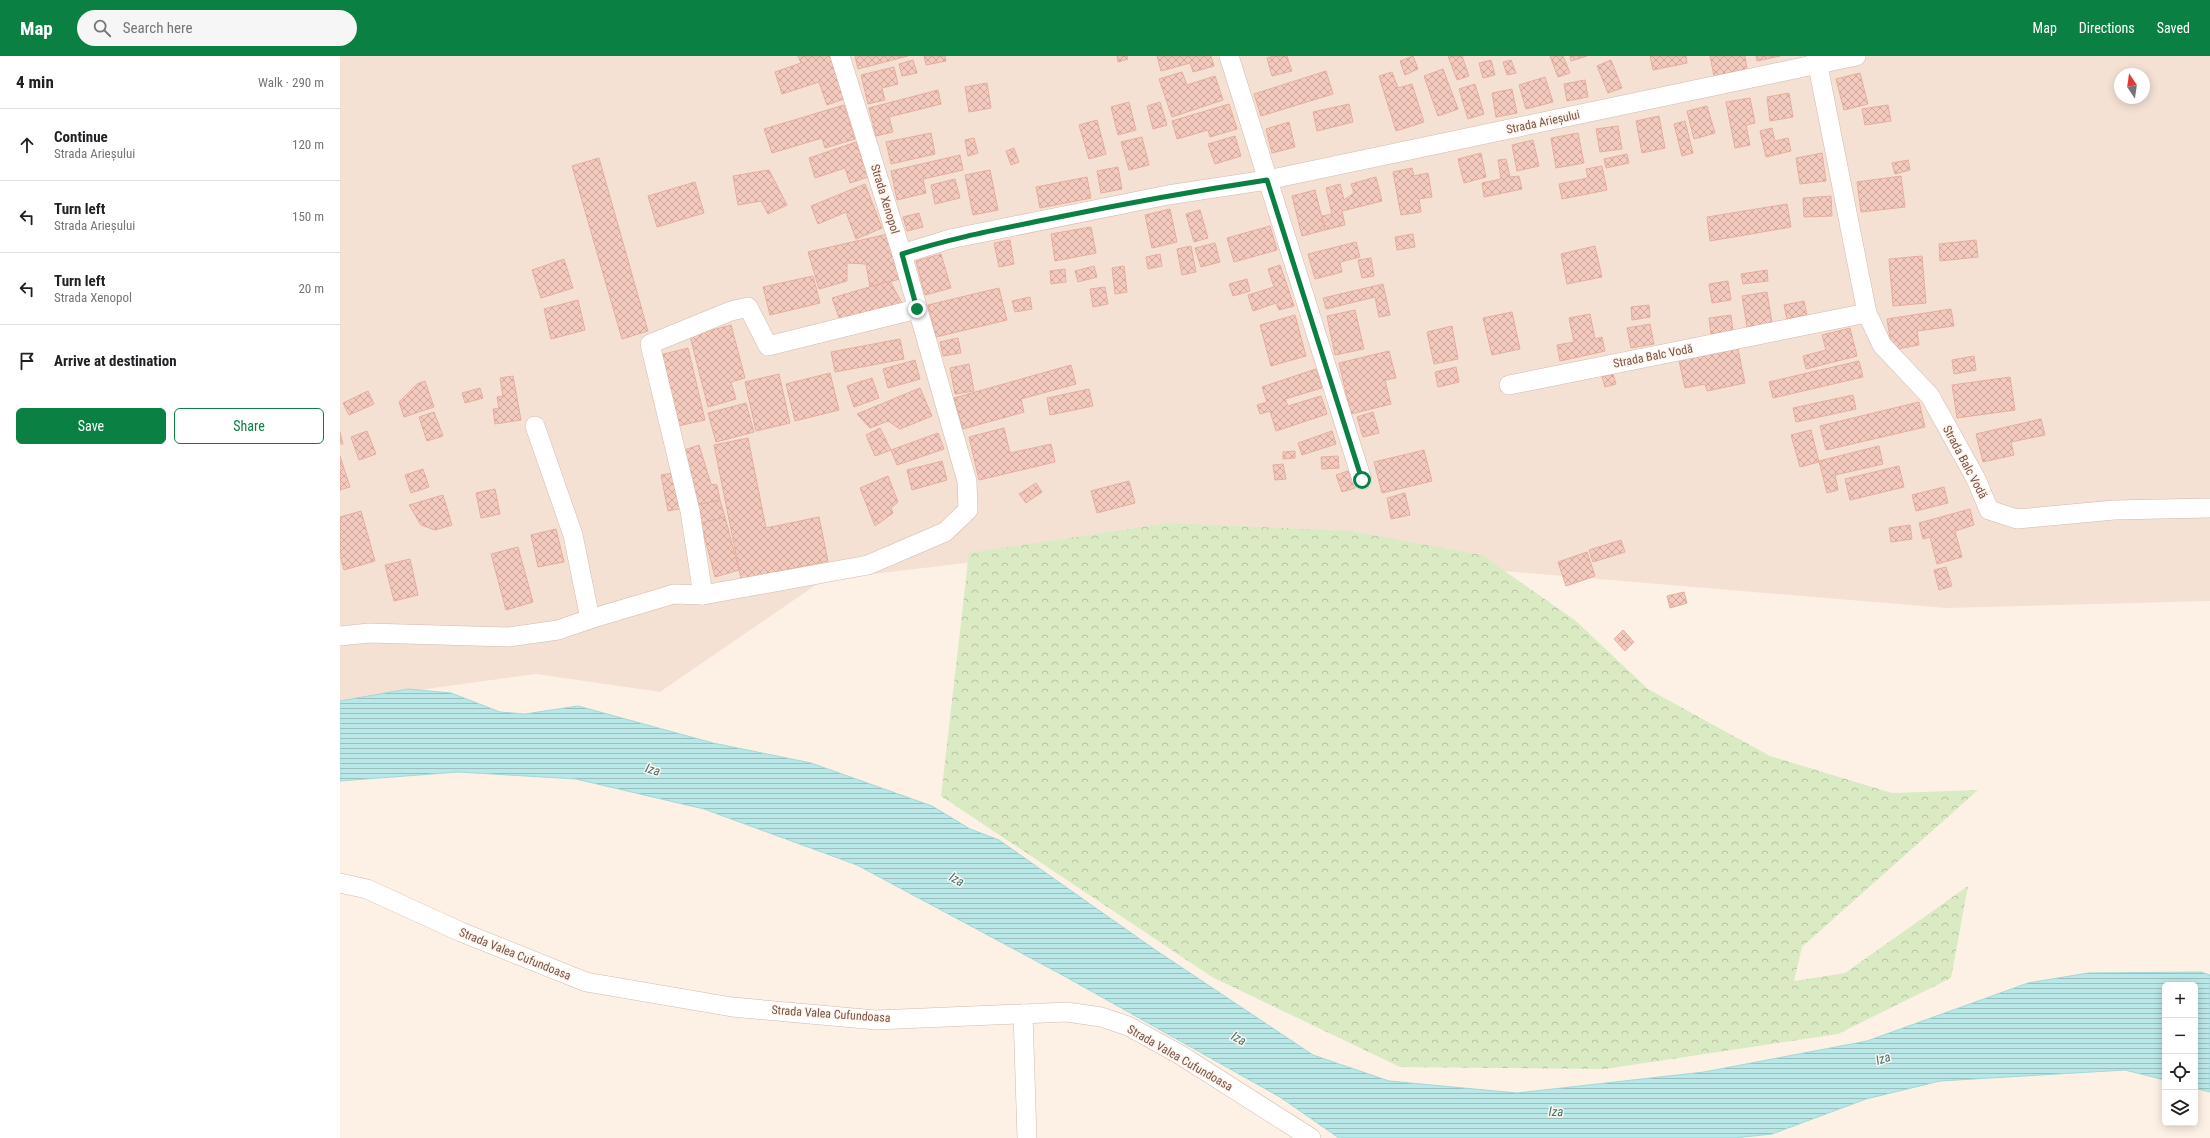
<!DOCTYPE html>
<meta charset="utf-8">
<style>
:root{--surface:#fff;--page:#f6f6f6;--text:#202124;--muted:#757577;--line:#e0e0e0;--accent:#0b8043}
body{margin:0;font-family:"Roboto Condensed",sans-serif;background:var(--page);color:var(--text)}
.controls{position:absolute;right:12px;bottom:12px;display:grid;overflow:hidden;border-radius:6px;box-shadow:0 2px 10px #0003}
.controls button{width:36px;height:36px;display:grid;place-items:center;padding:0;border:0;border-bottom:1px solid var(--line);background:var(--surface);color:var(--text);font:20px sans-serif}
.compass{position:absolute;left:1774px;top:12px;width:36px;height:36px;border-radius:50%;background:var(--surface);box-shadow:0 2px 10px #0003;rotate:347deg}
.stop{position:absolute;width:12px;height:12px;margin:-9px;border:3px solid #0b8043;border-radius:50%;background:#fff}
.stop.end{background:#0b8043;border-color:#fff;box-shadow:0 1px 4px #0008}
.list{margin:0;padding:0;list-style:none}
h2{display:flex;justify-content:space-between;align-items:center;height:52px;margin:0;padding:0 16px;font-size:17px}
h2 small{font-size:13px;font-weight:400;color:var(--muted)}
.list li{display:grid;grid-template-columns:26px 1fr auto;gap:12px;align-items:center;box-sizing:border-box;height:72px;padding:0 16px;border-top:1px solid var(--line)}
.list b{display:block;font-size:15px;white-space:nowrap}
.list p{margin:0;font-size:13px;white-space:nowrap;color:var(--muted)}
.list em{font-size:13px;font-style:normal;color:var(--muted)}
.actions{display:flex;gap:8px;padding:12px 16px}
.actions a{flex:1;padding:9px 0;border:1px solid var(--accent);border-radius:6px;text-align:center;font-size:14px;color:var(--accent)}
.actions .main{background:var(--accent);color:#fff}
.icon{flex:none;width:22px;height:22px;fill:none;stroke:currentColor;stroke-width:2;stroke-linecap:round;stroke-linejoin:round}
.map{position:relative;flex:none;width:1870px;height:1082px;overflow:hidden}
header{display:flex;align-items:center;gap:24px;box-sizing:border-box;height:56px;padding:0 20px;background:var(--accent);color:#fff}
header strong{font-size:19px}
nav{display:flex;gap:22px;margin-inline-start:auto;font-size:14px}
.search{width:280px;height:36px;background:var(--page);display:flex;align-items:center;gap:10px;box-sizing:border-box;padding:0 14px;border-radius:22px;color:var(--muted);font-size:15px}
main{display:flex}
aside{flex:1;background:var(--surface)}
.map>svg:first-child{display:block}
.residential{fill:#f5e1d4;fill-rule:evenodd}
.forest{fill:url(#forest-crowns)}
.water{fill:url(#water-rules);stroke:#a0d9d9}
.building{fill:url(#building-cross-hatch);stroke:#e6ae9d}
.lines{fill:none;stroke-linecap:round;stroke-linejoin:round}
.minor-casing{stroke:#d1b9ae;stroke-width:20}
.minor{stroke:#fff;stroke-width:19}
.route{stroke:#0b8043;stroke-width:5}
.labels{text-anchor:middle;stroke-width:3;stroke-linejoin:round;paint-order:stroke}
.street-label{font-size:12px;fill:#77534a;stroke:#fff5ed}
.water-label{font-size:13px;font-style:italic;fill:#3a7476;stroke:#fff5ed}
</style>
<header>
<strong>Map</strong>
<div class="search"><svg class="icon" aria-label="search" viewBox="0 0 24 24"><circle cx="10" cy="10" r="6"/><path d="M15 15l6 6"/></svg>Search here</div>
<nav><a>Map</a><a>Directions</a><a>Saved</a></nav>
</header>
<main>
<aside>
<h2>4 min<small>Walk · 290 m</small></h2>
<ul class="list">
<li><svg class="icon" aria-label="ahead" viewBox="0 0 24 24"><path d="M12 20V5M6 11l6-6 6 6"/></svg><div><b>Continue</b><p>Strada Arieșului</p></div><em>120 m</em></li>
<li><svg class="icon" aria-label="left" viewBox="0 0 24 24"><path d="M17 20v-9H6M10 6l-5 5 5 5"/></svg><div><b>Turn left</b><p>Strada Arieșului</p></div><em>150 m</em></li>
<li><svg class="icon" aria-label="left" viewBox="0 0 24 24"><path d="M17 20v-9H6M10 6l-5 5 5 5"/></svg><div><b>Turn left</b><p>Strada Xenopol</p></div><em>20 m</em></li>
<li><svg class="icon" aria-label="arrive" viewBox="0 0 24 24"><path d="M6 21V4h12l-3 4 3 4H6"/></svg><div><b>Arrive at destination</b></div></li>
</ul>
<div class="actions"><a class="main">Save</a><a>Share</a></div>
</aside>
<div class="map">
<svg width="1870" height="1082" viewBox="0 0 1870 1082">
<defs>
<pattern id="forest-crowns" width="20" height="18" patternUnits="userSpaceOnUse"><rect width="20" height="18" fill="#daebc4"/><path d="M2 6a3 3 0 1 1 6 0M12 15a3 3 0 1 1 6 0" fill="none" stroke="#b6c1a1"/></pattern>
<pattern id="water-rules" width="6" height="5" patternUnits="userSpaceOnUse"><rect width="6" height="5" fill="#bae7e7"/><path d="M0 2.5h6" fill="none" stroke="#9cbebd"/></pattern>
<pattern id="building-cross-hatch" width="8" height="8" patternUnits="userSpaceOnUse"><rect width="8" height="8" fill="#f3cabd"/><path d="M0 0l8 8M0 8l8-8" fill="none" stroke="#caa79c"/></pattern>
</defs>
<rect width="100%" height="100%" fill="#fdf1e6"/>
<path class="residential" d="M0 0H1870V545L1606 552 1090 509 761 491 483 524 320 636 196 618 0 645ZM1780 18H1804V42H1780Z"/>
<path class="forest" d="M828 467 1011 475 1142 499 1236 565 1308 633 1430 700 1552 737 1638 734 1462 891 1454 925 1505 917 1628 830 1611 922 1498 978 1265 1013 1060 1011 872 921 601 740 629 497Z"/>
<path class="water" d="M68 633 111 637 160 656 185 658 238 650 373 687 471 707 592 750 630 773 659 784 814 893 973 999 1049 1025 1177 1037 1364 1016 1527 985 1688 927 1748 917 1861 916 1870 919V1036L1855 1032V929H1825V1024L1785 1014 1600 1025 1526 1043 1432 1078 1394 1082H999L940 1041 726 921 517 809 364 753 236 723 118 716 0 725V645Z"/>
<g class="building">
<path d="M458 0H490L504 43 487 49 479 26 442 38 435 16 461 7Z"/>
<path d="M515 0H568L518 13Z"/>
<path d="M584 0H605L606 5 586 9Z"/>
<path d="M777 0H787L788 3 778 6Z"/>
<path d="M817 0H871L874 10 853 16 850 7 821 15Z"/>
<path d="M934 0H947L952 15 932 20 927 2Z"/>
<path d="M1073 0 1078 13 1065 19 1060 5Z"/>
<path d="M1108 0H1122L1129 20 1117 24Z"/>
<path d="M1210 0H1223L1230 17 1218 21Z"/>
<path d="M1230 0H1247L1231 5Z"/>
<path d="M1310 0H1346L1347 7 1313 14Z"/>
<path d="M1370 0H1405L1407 13 1374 20Z"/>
<path d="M1416 0H1440L1417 5Z"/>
<path d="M573 4 577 17 562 20 559 8Z"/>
<path d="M1151 4 1155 19 1143 22 1139 7Z"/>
<path d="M1171 4 1176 17 1167 19 1163 6Z"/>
<path d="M1271 4 1282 32 1268 37 1257 10Z"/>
<path d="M554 11 558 28 542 32 545 44 528 48 521 19Z"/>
<path d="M1103 13 1118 53 1098 60 1084 20Z"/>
<path d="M986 15 993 38 921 60 914 38Z"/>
<path d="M842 16 847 29 875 20 883 44 832 61 819 23Z"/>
<path d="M1052 16 1058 32 1072 28 1084 66 1056 75 1039 20Z"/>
<path d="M1520 17 1528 48 1504 54 1496 23Z"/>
<path d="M1205 21 1213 46 1186 53 1179 29Z"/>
<path d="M1245 24 1248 41 1227 45 1224 28Z"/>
<path d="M647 27 651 52 629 56 625 31Z"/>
<path d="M1135 28 1144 58 1128 63 1119 33Z"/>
<path d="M1172 33 1177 57 1156 61 1152 37Z"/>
<path d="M598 34 601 48 549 61 553 76 536 80 529 52Z"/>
<path d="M1449 37 1453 61 1430 65 1427 41Z"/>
<path d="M1410 42 1415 67 1406 69 1410 89 1395 92 1386 46Z"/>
<path d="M789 46 796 74 778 79 771 51Z"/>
<path d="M820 46 827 69 813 73 807 50Z"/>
<path d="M889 48 897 73 870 81 868 74 837 83 832 65Z"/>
<path d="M1009 48 1013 66 977 75 973 56Z"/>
<path d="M504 49 515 83 485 92 482 82 432 97 424 73Z"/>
<path d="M1548 49 1551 65 1525 69 1522 53Z"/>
<path d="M1367 50 1375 77 1354 83 1347 55Z"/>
<path d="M1319 60 1325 92 1302 97 1296 65Z"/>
<path d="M757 64 766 98 749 103 739 69Z"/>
<path d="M1345 65 1353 97 1342 100 1334 68Z"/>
<path d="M949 66 955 91 932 97 926 73Z"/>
<path d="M1278 70 1282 93 1260 96 1256 73Z"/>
<path d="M1432 72 1435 85 1448 82 1451 95 1426 101 1420 75Z"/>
<path d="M591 77 595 98 551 108 546 86Z"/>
<path d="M1238 77 1244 107 1216 112 1211 82Z"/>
<path d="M895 80 901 100 875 108 868 88Z"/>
<path d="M802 81 809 109 789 114 781 86Z"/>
<path d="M634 82 638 97 628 100 625 84Z"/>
<path d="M1193 84 1199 110 1177 115 1172 89Z"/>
<path d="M516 86 528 121 510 127 505 112 475 122 469 102Z"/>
<path d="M674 92 679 106 671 109 666 95Z"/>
<path d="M1141 97 1146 121 1124 127 1118 103Z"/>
<path d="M1482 97 1486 125 1460 128 1456 102Z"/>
<path d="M1287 98 1289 107 1266 112 1264 103Z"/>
<path d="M620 99 623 114 583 123 586 137 557 144 551 115Z"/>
<path d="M259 102 308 275 282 283 232 110Z"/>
<path d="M1166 103 1170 121 1179 120 1182 133 1144 141 1142 127 1161 123 1158 104Z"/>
<path d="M1568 104 1570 114 1555 118 1552 107Z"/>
<path d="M1262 110 1267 134 1222 143 1219 128 1248 122 1246 113Z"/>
<path d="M778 111 782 133 761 137 757 115Z"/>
<path d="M1072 112 1074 120 1088 117 1092 141 1079 143 1081 156 1061 159 1053 116Z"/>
<path d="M429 114 447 149 428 158 421 145 398 149 393 120Z"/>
<path d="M650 114 658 154 633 159 625 119Z"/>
<path d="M1561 120 1565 151 1521 156 1517 126Z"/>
<path d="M747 121 751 142 700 152 696 131Z"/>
<path d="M1036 121 1042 145 1002 155 1005 169 985 174 982 160 992 158 986 132 1000 128 1004 144 1014 137 1011 128Z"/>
<path d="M615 123 620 142 595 148 591 129Z"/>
<path d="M355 126 364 157 317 171 308 140Z"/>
<path d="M525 128 542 172 516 183 506 156 478 168 471 150Z"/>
<path d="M975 134 985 174 962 180 952 140Z"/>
<path d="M1491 140 1492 160 1464 161 1463 142Z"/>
<path d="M1447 148 1451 171 1370 185 1367 161Z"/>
<path d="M830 153 837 186 812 192 805 159Z"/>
<path d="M860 154 868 182 854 186 846 158Z"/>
<path d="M579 157 583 171 567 175 563 161Z"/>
<path d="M930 170 937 194 894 206 887 182Z"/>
<path d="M751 171 756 197 715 205 711 178Z"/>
<path d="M548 178 560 223 530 231 526 208 507 207V225L479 233 468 196Z"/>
<path d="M1073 178 1075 191 1057 194 1055 181Z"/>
<path d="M670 184 674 208 659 211 654 187Z"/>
<path d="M1636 184 1638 201 1600 205 1599 188Z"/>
<path d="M1016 186 1020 201 1000 206 1002 216 975 223 968 198Z"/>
<path d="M875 187 880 206 861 211 855 192Z"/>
<path d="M851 190 856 216 842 219 837 193Z"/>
<path d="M1255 190 1262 221 1227 228 1221 198Z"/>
<path d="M601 198 611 232 585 239 576 205Z"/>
<path d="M820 198 822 210 808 213 806 201Z"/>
<path d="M1582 200 1586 247 1553 250 1549 203Z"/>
<path d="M1031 202 1034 220 1022 222 1018 204Z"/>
<path d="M224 203 233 232 201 242 192 214Z"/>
<path d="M940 209 954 250 939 254 936 247 913 255 908 239 934 231 928 213Z"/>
<path d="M754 210 757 221 738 226 735 215Z"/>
<path d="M784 210 787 236 775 238 772 212Z"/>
<path d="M725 213 726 226 711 228 710 215Z"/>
<path d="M1427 214 1428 225 1403 228 1401 218Z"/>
<path d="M473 220 480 247 430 259 423 231Z"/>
<path d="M907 223 910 235 893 240 889 228Z"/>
<path d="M550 225 563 249 501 267 492 242Z"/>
<path d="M1388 225 1391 244 1372 247 1369 228Z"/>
<path d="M1043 228 1050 259 1039 261 1035 241 986 253 983 242Z"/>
<path d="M765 231 768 248 753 251 750 233Z"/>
<path d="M659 232 667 264 596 281 588 249Z"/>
<path d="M1427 236 1432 267 1407 271 1402 240Z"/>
<path d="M690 241 692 253 675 256 672 245Z"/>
<path d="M238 244 245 274 211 283 204 253Z"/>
<path d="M1464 245 1467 259 1447 263 1444 249Z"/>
<path d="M1309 249 1310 261 1292 264 1291 251Z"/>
<path d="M1611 253 1614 270 1577 275 1579 289 1552 294 1547 263Z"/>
<path d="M1015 254 1024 293 995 299 987 260Z"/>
<path d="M1172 256 1180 293 1152 299 1143 262Z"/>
<path d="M1250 258 1255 283 1262 281 1265 295 1220 305 1217 289 1234 286 1229 262Z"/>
<path d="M955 259 966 300 931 310 920 269Z"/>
<path d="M1391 259 1393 275 1371 278 1369 262Z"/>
<path d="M1310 268 1314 288 1291 292 1287 272Z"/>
<path d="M391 269 405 322 391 326 396 343 368 351 350 280Z"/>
<path d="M1112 270 1118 303 1094 308 1087 276Z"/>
<path d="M1510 272 1517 300 1466 313 1463 300 1486 294 1482 279Z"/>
<path d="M618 282 621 297 603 300 600 286Z"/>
<path d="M560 283 564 303 495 316 491 296Z"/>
<path d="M1397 288 1405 327 1367 335 1365 328 1345 332 1338 300Z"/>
<path d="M348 292 365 364 338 370 320 299Z"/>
<path d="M1049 295 1056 322 1045 324 1051 348 1011 358 999 307Z"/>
<path d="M1634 300 1636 314 1614 318 1612 304Z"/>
<path d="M575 304 580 323 548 332 543 313Z"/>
<path d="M1519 305 1523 321 1433 342 1429 326Z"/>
<path d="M629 308 634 335 615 338 610 312Z"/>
<path d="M731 309 736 328 681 343 684 356 623 373 614 342Z"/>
<path d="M1116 311 1119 326 1098 331 1095 316Z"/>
<path d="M976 313 982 332 945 343 948 350 981 340 987 358 936 375 930 355 920 358 917 349 927 346 922 331Z"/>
<path d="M490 317 499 354 455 365 446 328Z"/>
<path d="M439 318 450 367 416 375 405 326Z"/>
<path d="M1273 318 1276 328 1265 331 1262 321Z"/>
<path d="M173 320 181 364 155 368 153 353 159 352 157 341 163 340 160 322Z"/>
<path d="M1670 321 1675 354 1617 362 1612 329Z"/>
<path d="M532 322 539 342 514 351 507 330Z"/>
<path d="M85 325 94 351 64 361 59 346 77 328Z"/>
<path d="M140 332 143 342 125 347 122 337Z"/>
<path d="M580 332 592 360 560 373 548 365 530 372 517 358Z"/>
<path d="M749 333 753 350 710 359 707 342Z"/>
<path d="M28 335 34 348 9 359 3 347Z"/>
<path d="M1513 339 1516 353 1456 366 1453 352Z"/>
<path d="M1579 346 1585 371 1486 394 1480 370Z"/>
<path d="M406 347 414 376 376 386 368 357Z"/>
<path d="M94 356 103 380 87 385 79 361Z"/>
<path d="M1033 356 1039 377 1023 381 1017 361Z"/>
<path d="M1701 363 1705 379 1671 386 1674 399 1643 406 1636 378Z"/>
<path d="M540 372 551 394 535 400 526 379Z"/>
<path d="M664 372 670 397 711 388 715 406 639 424 629 381Z"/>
<path d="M1471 374 1479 406 1460 411 1451 379Z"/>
<path d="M27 375 36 398 19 404 11 381Z"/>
<path d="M992 375 996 388 962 399 958 387Z"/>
<path d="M0 376 3 388H0Z"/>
<path d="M598 377 604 393 557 409 551 394Z"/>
<path d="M408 382 426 472 479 461 488 505 401 523 374 389Z"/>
<path d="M359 389 371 428 377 429 380 444 357 449 341 395Z"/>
<path d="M1539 390 1543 408 1495 419 1498 434 1487 437 1479 405Z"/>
<path d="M1084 394 1092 425 1042 437 1034 406Z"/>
<path d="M955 395V402L943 403V396Z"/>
<path d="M0 400 10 431 0 434Z"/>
<path d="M998 400 999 412 982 413 981 401Z"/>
<path d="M602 405 607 424 572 434 567 414Z"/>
<path d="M943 408 946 423 935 424 933 409Z"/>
<path d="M1559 410 1564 431 1510 444 1505 423Z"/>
<path d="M83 413 89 431 71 437 65 419Z"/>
<path d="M1008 415 1015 432 1002 436 996 419Z"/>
<path d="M338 416 344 452 328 455 321 419Z"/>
<path d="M548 420 558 446 551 452 553 457 535 470 520 432Z"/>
<path d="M789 425 795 447 757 457 751 435Z"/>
<path d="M696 427 702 436 686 447 679 438Z"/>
<path d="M1604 431 1608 447 1576 455 1572 439Z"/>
<path d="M155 433 160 458 141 462 136 437Z"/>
<path d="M1065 437 1070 459 1051 463 1047 442Z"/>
<path d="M103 439 112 469 95 474 81 469 69 449Z"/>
<path d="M380 444 385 461 361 467 357 449Z"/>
<path d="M1630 453 1634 469 1615 475 1622 501 1597 508 1590 481 1583 483 1579 467Z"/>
<path d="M21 455 35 505 4 514 0 499V461Z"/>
<path d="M385 461 399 514 375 521 361 467Z"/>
<path d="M1570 469 1572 483 1551 486 1549 472Z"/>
<path d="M216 473 224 506 198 511 191 479Z"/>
<path d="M1281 484 1285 496 1253 506 1249 494Z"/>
<path d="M178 491 193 546 166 554 151 498Z"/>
<path d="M1247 496 1255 520 1226 530 1218 506Z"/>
<path d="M70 503 78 539 54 545 45 509Z"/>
<path d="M1606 511 1612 530 1599 534 1594 514Z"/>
<path d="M1344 536 1347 547 1330 552 1327 540Z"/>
<path d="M1283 574 1294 586 1285 595 1274 583Z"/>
</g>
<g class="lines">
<defs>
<g id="minor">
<path d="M889 0 1022 424"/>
<path d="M1476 0 1527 257 1542 289 1590 340 1636 423 1649 454 1677 463 1774 454 1870 452"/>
<path d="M562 198 610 183 828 139 927 124 1516 0"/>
<path d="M1169 329 1527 257"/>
<path d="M363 539 350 455 310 288 391 255 408 251 428 290 577 253"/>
<path d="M250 563 334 538 363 539 528 509 605 476 628 454 627 425 562 198 500 0"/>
<path d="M0 580 29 577 168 581 218 574 250 563 233 479 195 370"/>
<path d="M0 827 27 833 121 876 246 926 392 951 536 964 727 956 761 961 788 970 839 998 971 1082"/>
<path d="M683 958 687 1082"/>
</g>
</defs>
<use href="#minor" class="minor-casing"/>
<use href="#minor" class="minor"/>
</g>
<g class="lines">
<path class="route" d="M577 253 562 198C611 182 660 173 709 163 782 148 854 135 927 124L1022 424"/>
</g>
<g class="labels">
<g class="street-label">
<text transform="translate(1203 66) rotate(-12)" y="4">Strada Arieșului</text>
<text transform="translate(545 143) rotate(73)" y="4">Strada Xenopol</text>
<text transform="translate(1313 300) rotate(-11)" y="4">Strada Balc Vodă</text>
<text transform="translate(1625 406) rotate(62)" y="4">Strada Balc Vodă</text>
<text transform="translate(175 898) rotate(22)" y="4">Strada Valea Cufundoasa</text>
<text transform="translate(491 958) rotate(4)" y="4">Strada Valea Cufundoasa</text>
<text transform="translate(840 1002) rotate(30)" y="4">Strada Valea Cufundoasa</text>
</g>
<g class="water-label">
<text transform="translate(313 713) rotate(16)" y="5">Iza</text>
<text transform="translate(617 823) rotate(29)" y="5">Iza</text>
<text transform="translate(899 982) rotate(29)" y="5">Iza</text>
<text transform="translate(1543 1002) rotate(-18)" y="5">Iza</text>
<text transform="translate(1216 1055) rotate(1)" y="5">Iza</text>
</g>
</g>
</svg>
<div class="controls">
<button>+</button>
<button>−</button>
<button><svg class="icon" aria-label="locate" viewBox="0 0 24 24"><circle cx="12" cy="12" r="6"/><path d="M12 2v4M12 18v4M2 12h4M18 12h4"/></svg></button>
<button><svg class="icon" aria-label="layers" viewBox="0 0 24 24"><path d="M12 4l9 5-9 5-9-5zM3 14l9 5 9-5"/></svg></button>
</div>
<svg class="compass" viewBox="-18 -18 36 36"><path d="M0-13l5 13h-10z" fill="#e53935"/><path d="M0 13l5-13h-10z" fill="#757577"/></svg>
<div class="stop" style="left:1022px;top:424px"></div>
<div class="stop end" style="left:577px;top:253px"></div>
</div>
</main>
